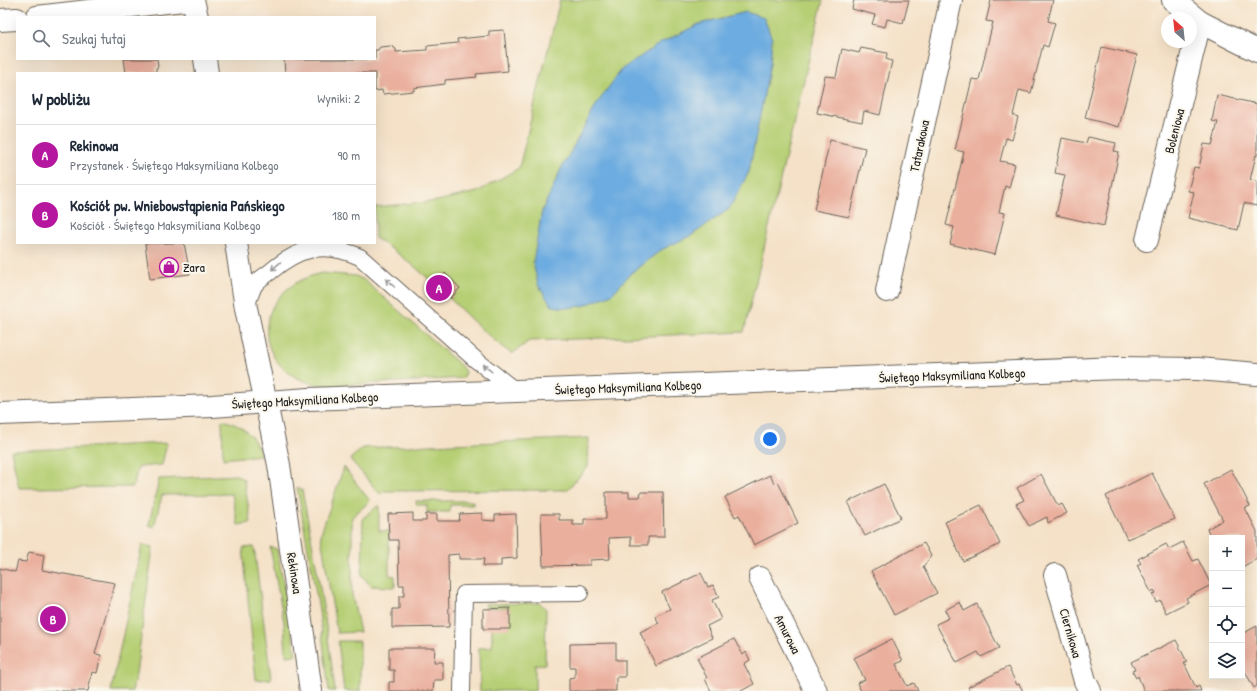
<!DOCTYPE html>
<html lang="pl">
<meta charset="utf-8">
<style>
:root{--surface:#fff;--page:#f2f2f3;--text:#1f2937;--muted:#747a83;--line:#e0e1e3;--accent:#b5179e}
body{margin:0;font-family:"Patrick Hand",sans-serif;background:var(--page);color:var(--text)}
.controls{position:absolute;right:12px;bottom:12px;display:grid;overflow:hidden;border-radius:0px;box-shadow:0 4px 16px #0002}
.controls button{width:36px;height:36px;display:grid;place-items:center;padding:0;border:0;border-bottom:1px solid var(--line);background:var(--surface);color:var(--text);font:20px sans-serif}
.compass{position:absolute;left:1161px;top:12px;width:36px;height:36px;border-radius:50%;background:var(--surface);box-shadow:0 4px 16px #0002;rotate:333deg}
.you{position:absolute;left:770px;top:439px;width:14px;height:14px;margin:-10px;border:3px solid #fff;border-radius:50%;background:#1a73e8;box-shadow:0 0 0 6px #1a73e833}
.badge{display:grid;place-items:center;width:26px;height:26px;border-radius:50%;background:var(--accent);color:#fff;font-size:13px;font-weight:700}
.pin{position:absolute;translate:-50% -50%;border:2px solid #fff;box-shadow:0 1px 4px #0006}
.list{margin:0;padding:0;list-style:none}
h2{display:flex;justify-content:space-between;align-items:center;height:52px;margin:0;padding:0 16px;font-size:17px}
h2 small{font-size:13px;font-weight:400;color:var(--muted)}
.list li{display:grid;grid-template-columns:26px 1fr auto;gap:12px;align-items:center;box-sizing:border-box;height:60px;padding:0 16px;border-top:1px solid var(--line)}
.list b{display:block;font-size:15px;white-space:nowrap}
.list p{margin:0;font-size:13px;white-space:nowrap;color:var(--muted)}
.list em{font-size:13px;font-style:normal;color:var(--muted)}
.icon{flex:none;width:22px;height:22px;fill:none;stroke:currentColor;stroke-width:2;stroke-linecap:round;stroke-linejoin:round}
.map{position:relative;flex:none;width:1257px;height:691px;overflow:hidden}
.search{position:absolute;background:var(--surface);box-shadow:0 4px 16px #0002;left:16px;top:16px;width:360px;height:44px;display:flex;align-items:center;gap:10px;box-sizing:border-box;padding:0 14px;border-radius:0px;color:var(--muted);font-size:15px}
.panel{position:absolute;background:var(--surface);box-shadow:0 4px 16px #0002;left:16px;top:72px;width:360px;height:172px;border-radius:0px}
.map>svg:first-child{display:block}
.green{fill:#b6cf75;stroke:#697648}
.water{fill:#6dace0;stroke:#44647e}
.building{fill:#eaaf9d}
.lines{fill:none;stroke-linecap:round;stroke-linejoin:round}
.service-casing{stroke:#686158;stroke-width:18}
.minor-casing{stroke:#686158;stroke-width:24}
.secondary-casing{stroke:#686158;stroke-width:24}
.service{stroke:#fff;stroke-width:16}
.minor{stroke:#fff;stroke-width:22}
.secondary{stroke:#fff;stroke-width:22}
.oneway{stroke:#999}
.labels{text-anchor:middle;stroke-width:4;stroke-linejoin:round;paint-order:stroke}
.street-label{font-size:13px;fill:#1c1c1c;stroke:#fbf7ec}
.poi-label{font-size:13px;fill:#1c1c1c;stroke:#fbf7ec;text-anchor:start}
</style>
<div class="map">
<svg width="1257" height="691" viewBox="0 0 1257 691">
<rect width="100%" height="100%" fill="#fbf7ec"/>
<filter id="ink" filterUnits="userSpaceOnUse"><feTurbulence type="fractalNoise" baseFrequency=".025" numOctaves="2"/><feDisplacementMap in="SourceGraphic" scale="8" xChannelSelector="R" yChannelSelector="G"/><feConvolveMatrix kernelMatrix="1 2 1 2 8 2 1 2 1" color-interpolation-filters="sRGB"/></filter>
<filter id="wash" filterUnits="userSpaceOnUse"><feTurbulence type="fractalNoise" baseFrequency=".012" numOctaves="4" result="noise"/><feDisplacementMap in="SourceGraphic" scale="16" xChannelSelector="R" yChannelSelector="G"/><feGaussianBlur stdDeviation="0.9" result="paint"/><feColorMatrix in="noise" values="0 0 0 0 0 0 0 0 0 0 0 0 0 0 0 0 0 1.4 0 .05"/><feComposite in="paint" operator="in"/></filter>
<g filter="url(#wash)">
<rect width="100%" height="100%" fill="#f4e1c7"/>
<g class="green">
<path d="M560 0H823L744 332 529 341 512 354C485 335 463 311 440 289 419 270 398 252 375 238V207L437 201 477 192 519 168Z"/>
<path d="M322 273 356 276 364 280 457 362 465 371 464 378 330 386C250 382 244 290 322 273Z"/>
<path d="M222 420C243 425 254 435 261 455L223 459Z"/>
<path d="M589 438 588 467 567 490 384 491 380 494 350 459 363 448Z"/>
<path d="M167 443 162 465 138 467 133 487 19 488 11 451Z"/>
<path d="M344 467 370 501 352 517V595L360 632 337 633 321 537V533Z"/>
<path d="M237 475 244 480 251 523 238 525 232 494 162 495 154 527 149 525 159 479Z"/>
<path d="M297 487 302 490C315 557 327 624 335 691H329L319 610Z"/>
<path d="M416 501H473V505H450V512H427V505H417Z"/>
<path d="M379 505V531H389V575L395 576V587L371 586 362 576 363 518Z"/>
<path d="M142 545 153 547 136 674 132 691H111Z"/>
<path d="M254 547 271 679 256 680 243 548Z"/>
<path d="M270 547 277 549 296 655 286 656 284 622Z"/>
<path d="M540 603 546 609 545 664 535 665V691H480L479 648 492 647V629L509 608H486L485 604Z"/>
<path d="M338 641H360V691H344Z"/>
</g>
<path class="water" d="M746 12 764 18 772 39 770 64 749 172 729 209 692 235 661 250 631 273 612 294 583 306 566 308 552 306 538 285 533 262 542 211 561 169 598 102 622 69 659 44 699 24Z"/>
<g id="blocks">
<g class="building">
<path d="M854 0H909L903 23 887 19 885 27 872 24 875 15 852 9Z"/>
<path d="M991 0H1053L1048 21 1055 23 1048 47 1043 45 1031 93 1019 90 1013 115 1018 117 1012 140 1006 138 1000 161 1015 164 1009 188 1005 186 999 212 1005 213 995 255 950 244 954 227 946 225 964 152 955 150 972 79 979 80 993 22 986 21Z"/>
<path d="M504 30 508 71 476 74 477 77 445 80V84L414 88V91L383 94 382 90 375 91V73H285L284 59H375V50H378L380 47 391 46 396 49V52L427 50V46L458 43 457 39 489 36V31Z"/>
<path d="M1102 47 1137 55 1119 127 1085 118Z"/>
<path d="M861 48 887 53 886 59 892 61 880 115 864 111 862 122 817 113 825 76 836 77 842 49 859 53Z"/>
<path d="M124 59H157L158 67 156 68V73H126Z"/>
<path d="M1217 95 1257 104V156L1256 155 1250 180 1257 181V206L1244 203 1238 230 1188 218 1194 192 1188 191 1194 167 1199 168 1204 144 1212 145 1218 122 1212 121Z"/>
<path d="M1088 137 1116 143 1114 151 1119 152 1104 226 1056 215 1065 175 1055 173 1062 138 1086 143Z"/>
<path d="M830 140 865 148 849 217 814 210Z"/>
<path d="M150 243H184L190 274 150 279 145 244Z"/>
<path d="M445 273 460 288 451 298 435 283Z"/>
<path d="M1231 469 1250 506 1245 508 1257 531V559L1242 567V538H1211L1207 529 1223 520 1204 484Z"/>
<path d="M1152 473 1175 519 1127 539 1106 496Z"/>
<path d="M1041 474 1058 506 1062 504 1067 513 1048 523 1047 517 1029 526 1016 504 1024 500 1017 488Z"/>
<path d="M770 475 774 483 778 482 798 523 754 545 739 515 735 517 725 497Z"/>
<path d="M884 484 901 518 865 536 848 502Z"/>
<path d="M606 492H629V497H640L641 492H663L664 537H648V545H631V537L609 538 610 559 590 560V565L543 566 541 514H559V520H573V525H584V519H606Z"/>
<path d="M981 505 1000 544 963 561 945 522Z"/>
<path d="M413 513V521H426V514H437V521H459L460 514 482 513V520L495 521V515L516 514 517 558 501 559V566H483L484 559H459V554L448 555 449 627 392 628V609H399V596H404V585H399L398 540H389L388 514Z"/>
<path d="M1183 542 1193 561 1198 559 1211 585 1186 598 1188 602 1166 613 1160 600 1156 602 1152 594 1156 593 1154 590 1151 592 1137 565 1141 563 1138 559 1166 544 1169 549Z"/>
<path d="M924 543 931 556 923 567 937 593 894 615 871 571Z"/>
<path d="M29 552 44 555 42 570 115 583 95 654 101 655 97 673 92 672 88 691H0V568L15 572 18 561 26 562Z"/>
<path d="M701 573 708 587 713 585 719 597 712 600 721 619 707 626 712 638 656 666 640 632 659 623 655 616 670 609 662 592Z"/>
<path d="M960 602 964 611 977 604 999 648 981 657 978 652 957 663 936 624 949 618 945 610Z"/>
<path d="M510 608V629H483V609Z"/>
<path d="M1257 626V686L1254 688 1242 666V634Z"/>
<path d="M734 639 743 655 746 652 750 660 744 664 754 684 741 691H711L705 679 707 678 697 658Z"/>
<path d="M892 639 903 661 896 664 907 686 914 683 918 691H861L857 683 865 680 854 658Z"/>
<path d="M1176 640 1187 662 1184 663 1196 688 1199 686 1201 691H1144L1138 676 1136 678 1132 671 1135 670 1131 662Z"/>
<path d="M616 643V660H625V677H616V691H569V678L575 677V667H570V644Z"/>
<path d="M389 648H435L434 662H443V680H434L433 691H389V682H394V670H389Z"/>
<path d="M1008 667 1017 685 1019 684 1023 691H970L968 687Z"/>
</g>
</g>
</g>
<g filter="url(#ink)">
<use href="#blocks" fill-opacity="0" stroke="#686158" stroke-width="1"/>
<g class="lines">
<defs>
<g id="service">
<path d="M246 306C249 299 251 292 254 286 257 280 265 276 270 272 299 247 325 241 360 257L476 360 517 392"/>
<path d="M462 691 464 594 580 593"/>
</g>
<g id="minor">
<path d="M193 0 197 17"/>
<path d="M1173 0 1200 22 1257 51"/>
<path d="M37 17 183 0"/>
<path d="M0 20 17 19"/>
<path d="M205 59 207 73"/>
<path d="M1147 240 1200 22"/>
<path d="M236 243 246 308 279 465 311 691"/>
<path d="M887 291 951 0"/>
<path d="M1055 575 1085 681 1090 691"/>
<path d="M760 578 816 691"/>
</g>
<path id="secondary" d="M0 414 212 406 309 399 1119 368 1198 369 1257 374"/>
</defs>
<use href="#service" class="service-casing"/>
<use href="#minor" class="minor-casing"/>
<use href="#secondary" class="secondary-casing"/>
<use href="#service" class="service"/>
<use href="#minor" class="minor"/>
<use href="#secondary" class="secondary"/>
</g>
<defs><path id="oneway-shaft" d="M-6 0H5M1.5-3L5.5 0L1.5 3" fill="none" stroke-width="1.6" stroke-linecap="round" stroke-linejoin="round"/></defs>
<g class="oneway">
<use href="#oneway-shaft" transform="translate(276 266) rotate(139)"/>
<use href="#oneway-shaft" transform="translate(390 283) rotate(-138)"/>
<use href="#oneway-shaft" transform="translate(487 368) rotate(-142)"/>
</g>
</g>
<defs>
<symbol id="shop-ring" viewBox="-11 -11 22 22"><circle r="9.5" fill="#fbf7ec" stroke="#b5179e" stroke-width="1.5"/><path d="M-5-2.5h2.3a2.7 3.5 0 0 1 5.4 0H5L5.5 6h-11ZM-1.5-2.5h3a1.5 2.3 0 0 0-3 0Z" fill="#b5179e"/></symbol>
</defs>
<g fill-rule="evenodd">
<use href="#shop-ring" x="158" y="256" width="22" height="22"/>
</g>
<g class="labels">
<g class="street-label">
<text transform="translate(1174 131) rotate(-76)" y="5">Boleniowa</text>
<text transform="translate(919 146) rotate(-78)" y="5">Tatarakowa</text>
<text transform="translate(952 375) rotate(-2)" y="5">Świętego Maksymiliana Kolbego</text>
<text transform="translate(628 387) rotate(-2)" y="5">Świętego Maksymiliana Kolbego</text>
<text transform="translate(305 400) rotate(-3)" y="5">Świętego Maksymiliana Kolbego</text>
<text transform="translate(295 573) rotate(81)" y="5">Rekinowa</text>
<text transform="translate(1071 633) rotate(74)" y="5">Ciernikowa</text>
<text transform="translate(788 634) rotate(63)" y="5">Amurowa</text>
</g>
<g class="poi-label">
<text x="183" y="272">Zara</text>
</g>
</g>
</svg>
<div class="controls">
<button>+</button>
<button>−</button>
<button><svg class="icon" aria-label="locate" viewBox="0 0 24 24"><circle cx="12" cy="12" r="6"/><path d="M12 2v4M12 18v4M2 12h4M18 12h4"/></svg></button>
<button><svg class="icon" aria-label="layers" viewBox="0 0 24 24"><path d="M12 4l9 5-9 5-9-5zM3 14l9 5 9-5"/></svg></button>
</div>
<svg class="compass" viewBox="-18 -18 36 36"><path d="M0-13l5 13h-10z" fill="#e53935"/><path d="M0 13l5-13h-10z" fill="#747a83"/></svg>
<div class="you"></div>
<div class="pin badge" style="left:439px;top:288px">A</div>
<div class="pin badge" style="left:53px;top:619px">B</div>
<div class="search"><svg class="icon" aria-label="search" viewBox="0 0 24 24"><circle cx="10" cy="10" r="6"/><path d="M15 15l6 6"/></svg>Szukaj tutaj</div>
<section class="panel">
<h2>W pobliżu<small>Wyniki: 2</small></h2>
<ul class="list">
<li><span class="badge">A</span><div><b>Rekinowa</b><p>Przystanek · Świętego Maksymiliana Kolbego</p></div><em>90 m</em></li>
<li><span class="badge">B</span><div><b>Kościół pw. Wniebowstąpienia Pańskiego</b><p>Kościół · Świętego Maksymiliana Kolbego</p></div><em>180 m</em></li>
</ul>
</section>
</div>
